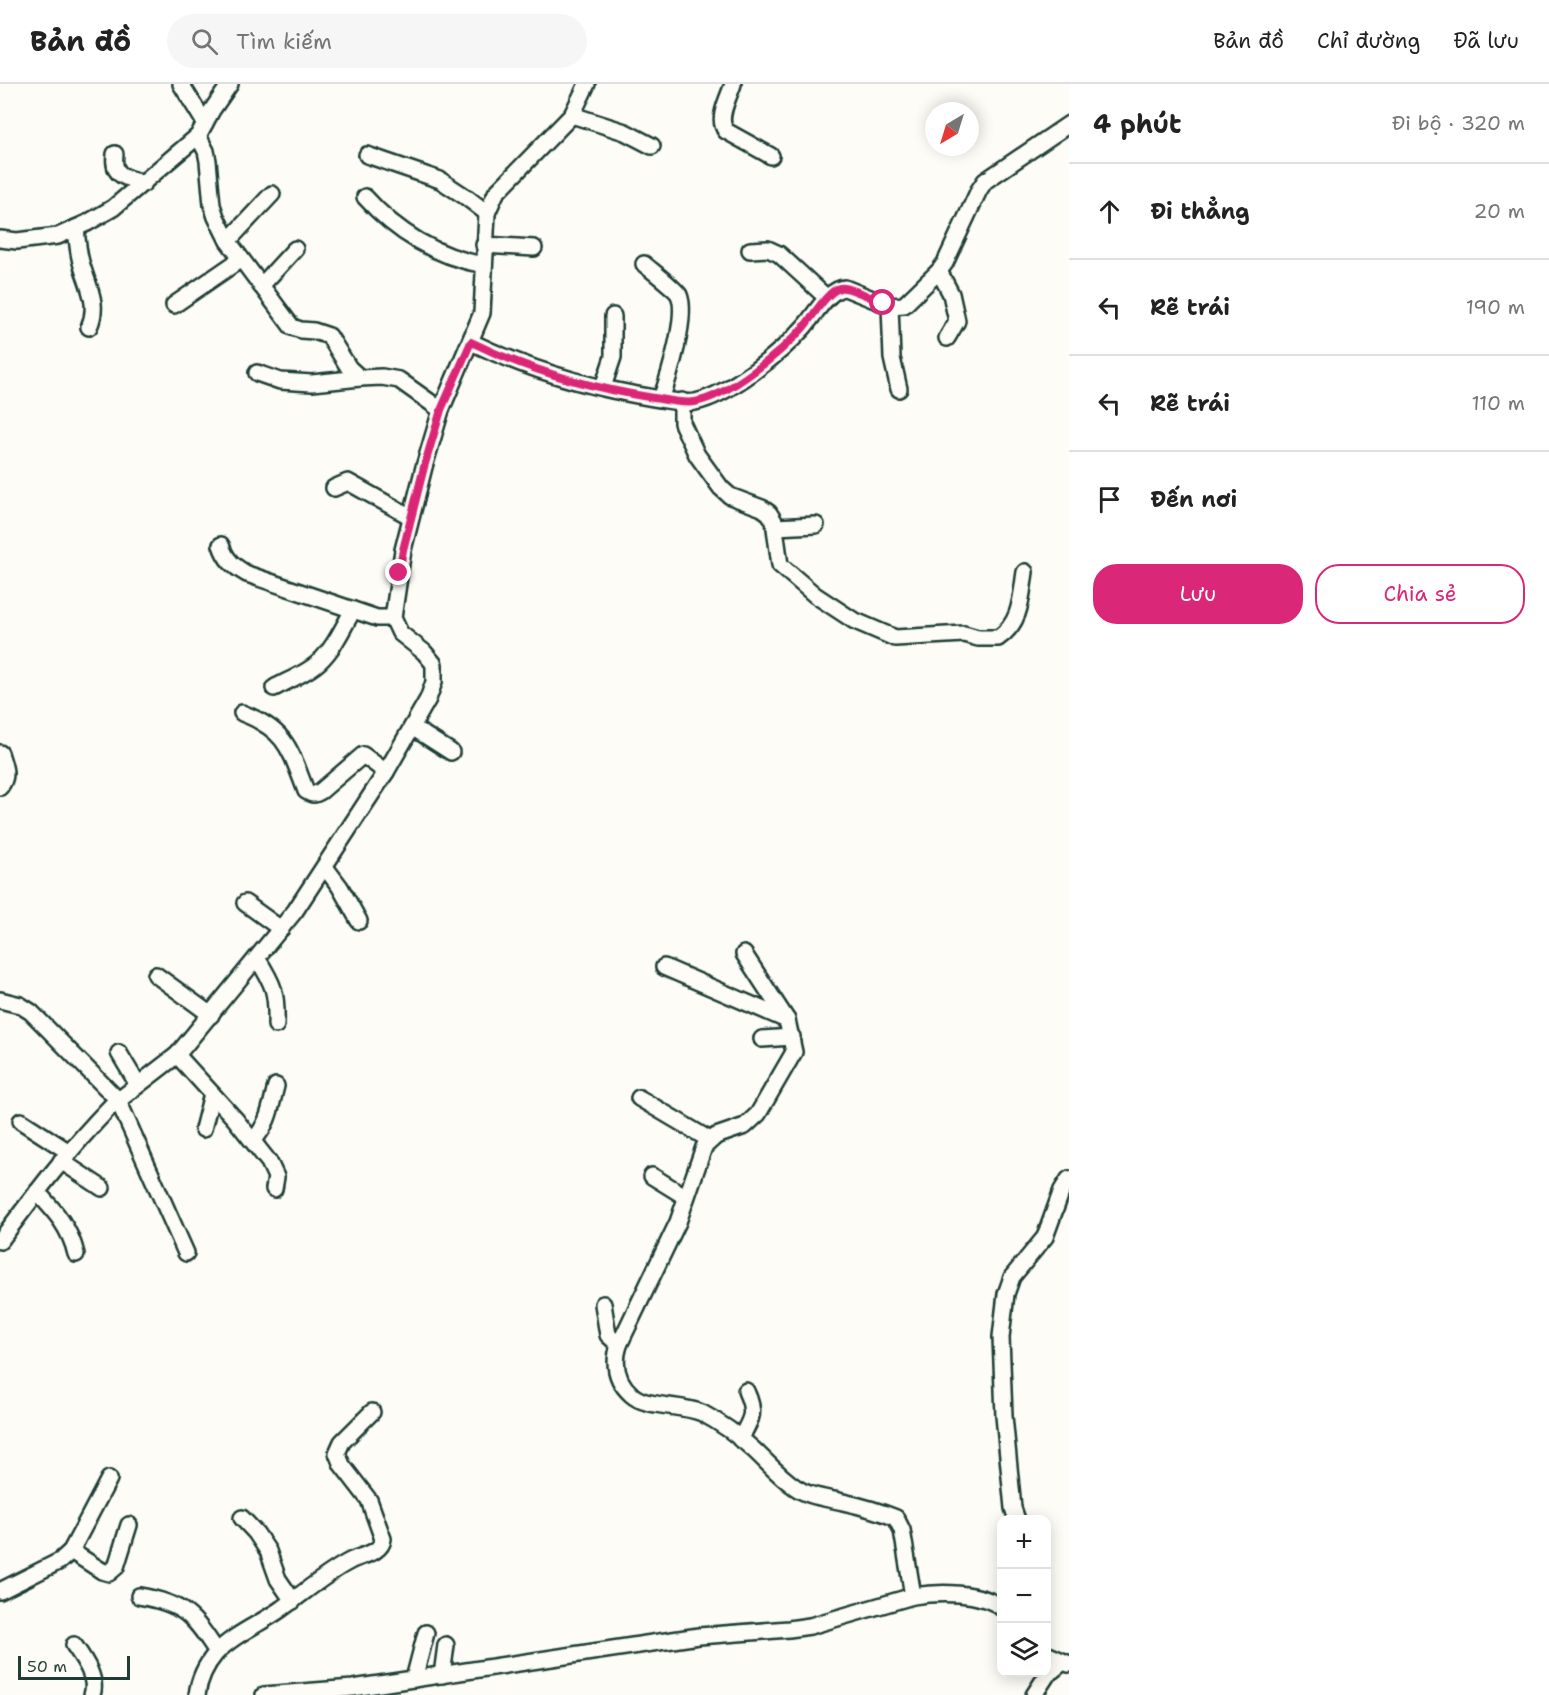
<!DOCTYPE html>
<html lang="vi">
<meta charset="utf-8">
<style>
:root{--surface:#fff;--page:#f6f6f6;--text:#222;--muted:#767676;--line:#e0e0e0;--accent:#db2777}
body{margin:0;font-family:"Shantell Sans",sans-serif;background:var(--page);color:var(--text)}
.controls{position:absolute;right:18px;bottom:18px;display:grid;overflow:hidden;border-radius:12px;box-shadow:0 3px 15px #0003}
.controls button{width:54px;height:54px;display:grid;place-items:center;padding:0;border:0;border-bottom:2px solid var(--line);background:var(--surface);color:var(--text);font:30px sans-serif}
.compass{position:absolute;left:925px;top:18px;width:54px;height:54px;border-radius:50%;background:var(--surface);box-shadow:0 3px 15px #0003;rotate:218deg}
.scale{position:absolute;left:18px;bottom:15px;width:112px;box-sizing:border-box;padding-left:6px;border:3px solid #1f3d34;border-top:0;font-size:16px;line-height:21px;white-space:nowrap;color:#1f3d34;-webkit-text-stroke:4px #fdfcf7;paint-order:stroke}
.stop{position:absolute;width:18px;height:18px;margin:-14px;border:4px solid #db2777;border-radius:50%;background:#fff}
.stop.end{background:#db2777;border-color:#fff;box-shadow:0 2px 6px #0008}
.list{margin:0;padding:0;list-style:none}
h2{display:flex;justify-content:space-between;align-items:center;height:78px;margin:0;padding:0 24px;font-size:26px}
h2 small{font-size:20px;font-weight:400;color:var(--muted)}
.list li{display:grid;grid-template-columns:39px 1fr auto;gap:18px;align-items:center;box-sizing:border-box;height:96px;padding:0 24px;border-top:2px solid var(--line)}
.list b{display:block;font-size:22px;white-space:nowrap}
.list em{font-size:20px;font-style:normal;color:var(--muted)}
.actions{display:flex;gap:12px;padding:18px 24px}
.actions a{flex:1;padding:14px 0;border:2px solid var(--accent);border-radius:24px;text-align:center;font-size:21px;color:var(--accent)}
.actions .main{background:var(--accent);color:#fff}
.icon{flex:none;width:33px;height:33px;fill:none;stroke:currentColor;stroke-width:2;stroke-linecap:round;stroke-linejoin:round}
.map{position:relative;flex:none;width:1069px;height:1611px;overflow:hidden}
header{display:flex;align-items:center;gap:36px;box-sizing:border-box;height:84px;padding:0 30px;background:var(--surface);border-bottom:2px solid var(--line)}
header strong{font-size:28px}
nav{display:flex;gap:33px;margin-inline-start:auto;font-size:21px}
.search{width:420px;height:54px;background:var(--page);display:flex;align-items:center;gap:15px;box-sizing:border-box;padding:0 21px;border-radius:33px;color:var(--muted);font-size:22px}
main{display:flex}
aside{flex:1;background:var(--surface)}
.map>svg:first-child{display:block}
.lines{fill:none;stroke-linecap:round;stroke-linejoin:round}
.minor-casing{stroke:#1f3d34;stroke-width:20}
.minor{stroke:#fdfcf7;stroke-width:15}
.route{stroke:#db2777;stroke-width:8}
</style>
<header>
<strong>Bản đồ</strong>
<div class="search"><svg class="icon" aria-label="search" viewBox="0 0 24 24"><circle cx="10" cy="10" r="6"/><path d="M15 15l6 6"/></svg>Tìm kiếm</div>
<nav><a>Bản đồ</a><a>Chỉ đường</a><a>Đã lưu</a></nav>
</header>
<main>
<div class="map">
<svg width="1069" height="1611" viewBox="0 0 1069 1611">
<rect width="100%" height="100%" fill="#fdfcf7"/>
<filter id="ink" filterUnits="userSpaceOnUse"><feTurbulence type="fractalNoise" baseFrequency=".0167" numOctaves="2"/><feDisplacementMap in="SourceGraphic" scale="12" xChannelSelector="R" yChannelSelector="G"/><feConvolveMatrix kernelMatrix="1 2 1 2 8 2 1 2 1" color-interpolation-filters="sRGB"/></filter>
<g filter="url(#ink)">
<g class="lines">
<defs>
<g id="minor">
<path d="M181 0 205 39"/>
<path d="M733 0C729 13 716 35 726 47L771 72"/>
<path d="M572 31 625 48 652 62"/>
<path d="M198 52 206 67 208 77 212 121 216 133 228 157 292 243 301 246 314 247 329 252 349 284 360 294 382 293 399 296 441 326"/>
<path d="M115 70C112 93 125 93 144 99"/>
<path d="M367 71 440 96 466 113 487 129"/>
<path d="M365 113C396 148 437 173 484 181"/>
<path d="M76 144C77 155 78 167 81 178 87 201 100 220 89 243"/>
<path d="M0 155 17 157 58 152 87 139 113 124 198 52 212 26 230 0"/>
<path d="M228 157 272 110"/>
<path d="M484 161 534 164"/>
<path d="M750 166 768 165 779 170 827 214"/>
<path d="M644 180C651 186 676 205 679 211 688 231 669 293 661 315"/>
<path d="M939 187 951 210 957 237 947 254"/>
<path d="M261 202 295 165"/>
<path d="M174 221 241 175"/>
<path d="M890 222 892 274 899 305"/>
<path d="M471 258C529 286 591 304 654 314 667 316 683 320 695 318 729 311 781 269 804 243 814 232 829 204 845 204L890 222 904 221 939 187 945 179 979 106 985 97 1069 40"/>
<path d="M257 289 280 297 312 299 360 294"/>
<path d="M603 303 613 273V232"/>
<path d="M682 317V339L697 371 721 404 730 412 762 424 769 429 774 437 780 481 815 511 853 536 895 554 964 550 978 554H998C1021 539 1021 514 1025 488"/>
<path d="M334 404 348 398 411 433"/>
<path d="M775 443 816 441"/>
<path d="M221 461C226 476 233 482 247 490L377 534H393"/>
<path d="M274 604C289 596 307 589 319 578 334 564 343 544 353 526"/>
<path d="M242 629C287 646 290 666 306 707 312 711 315 711 321 707L363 671 386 688"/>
<path d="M412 643 451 668"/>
<path d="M0 669C4 683 9 691 0 703"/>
<path d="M325 783 340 803 359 837"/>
<path d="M245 819 281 845"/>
<path d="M744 870 787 936 794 968 758 1030 745 1042 716 1052 704 1063 678 1138 619 1261C613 1280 616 1297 632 1311 646 1324 682 1320 702 1329 721 1339 739 1352 754 1366 768 1379 779 1392 795 1403 809 1413 827 1414 843 1418 861 1422 879 1427 896 1434L902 1446 913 1512"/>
<path d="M257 874C274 901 277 908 276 941"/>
<path d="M664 883 787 936"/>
<path d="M156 891 211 931"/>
<path d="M0 916 20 921 31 928 118 1016 186 1169"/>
<path d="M762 955 792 953"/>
<path d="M119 969 138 1001"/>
<path d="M177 971 235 1035 269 1078 276 1093 274 1105"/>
<path d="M639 1014 710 1056"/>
<path d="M21 1037 69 1068"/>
<path d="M203 1045 212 1010"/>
<path d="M253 1057C269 1039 270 1025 276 1002"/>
<path d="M61 1077 102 1104"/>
<path d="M652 1092 686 1113"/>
<path d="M37 1108C55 1127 70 1144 76 1170"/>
<path d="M0 1157C35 1110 70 1064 111 1022L177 971 295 827 386 688 428 615 434 598V580L424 568 400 549 393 534 403 466 424 383 441 326 482 229 487 129 496 109 572 31 587 0"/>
<path d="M603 1220 608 1251 619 1261"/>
<path d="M740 1355C752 1334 756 1329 746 1307"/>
<path d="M242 1434 256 1449 268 1467 278 1495 293 1517"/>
<path d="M1017 1436 1013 1424 1004 1332 1001 1253 1006 1210 1012 1193 1045 1153 1062 1106 1069 1095"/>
<path d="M71 1467 102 1487 109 1489 116 1483 129 1441"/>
<path d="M0 1507 60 1477 71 1467 109 1395"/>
<path d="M139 1512C183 1519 194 1532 217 1568"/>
<path d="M74 1561C83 1574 98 1594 92 1611"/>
<path d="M1046 1570 1069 1580"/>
<path d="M442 1591 446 1561"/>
<path d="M414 1595 426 1549"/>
<path d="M197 1611C199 1595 205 1582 216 1569 234 1550 260 1540 281 1525 304 1509 325 1490 350 1477 361 1471 381 1470 383 1455L369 1416 342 1381 337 1369 342 1358 372 1328"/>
<path d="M264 1611 353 1604 699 1552 789 1545 810 1542 913 1512C938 1508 981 1507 1002 1524"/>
<path d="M1034 1611 1047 1591 1063 1578"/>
</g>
</defs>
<use href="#minor" class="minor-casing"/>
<use href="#minor" class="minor"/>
</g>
</g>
<g class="lines" filter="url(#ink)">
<path class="route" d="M399 489 403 466 424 383 441 326 471 258C528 286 591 304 654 314 667 316 683 320 695 318 729 312 780 269 803 244 812 234 827 207 840 204 848 202 874 215 883 219"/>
</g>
</svg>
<div class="controls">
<button>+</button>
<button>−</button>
<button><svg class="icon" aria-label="layers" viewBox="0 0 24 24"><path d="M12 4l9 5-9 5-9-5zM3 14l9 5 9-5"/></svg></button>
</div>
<svg class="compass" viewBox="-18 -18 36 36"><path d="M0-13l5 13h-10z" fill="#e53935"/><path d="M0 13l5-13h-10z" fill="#767676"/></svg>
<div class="scale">50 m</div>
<div class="stop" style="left:883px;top:219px"></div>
<div class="stop end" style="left:399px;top:489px"></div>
</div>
<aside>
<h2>4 phút<small>Đi bộ · 320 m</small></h2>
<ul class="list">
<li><svg class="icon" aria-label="ahead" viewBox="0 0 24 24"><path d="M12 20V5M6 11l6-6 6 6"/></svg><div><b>Đi thẳng</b></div><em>20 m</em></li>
<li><svg class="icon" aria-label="left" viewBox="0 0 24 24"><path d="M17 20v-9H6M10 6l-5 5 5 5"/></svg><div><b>Rẽ trái</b></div><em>190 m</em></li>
<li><svg class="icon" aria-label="left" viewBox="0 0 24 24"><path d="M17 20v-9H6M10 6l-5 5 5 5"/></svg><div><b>Rẽ trái</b></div><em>110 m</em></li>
<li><svg class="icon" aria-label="arrive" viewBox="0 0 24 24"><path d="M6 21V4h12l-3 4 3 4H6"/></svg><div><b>Đến nơi</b></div></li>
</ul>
<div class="actions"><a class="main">Lưu</a><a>Chia sẻ</a></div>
</aside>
</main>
